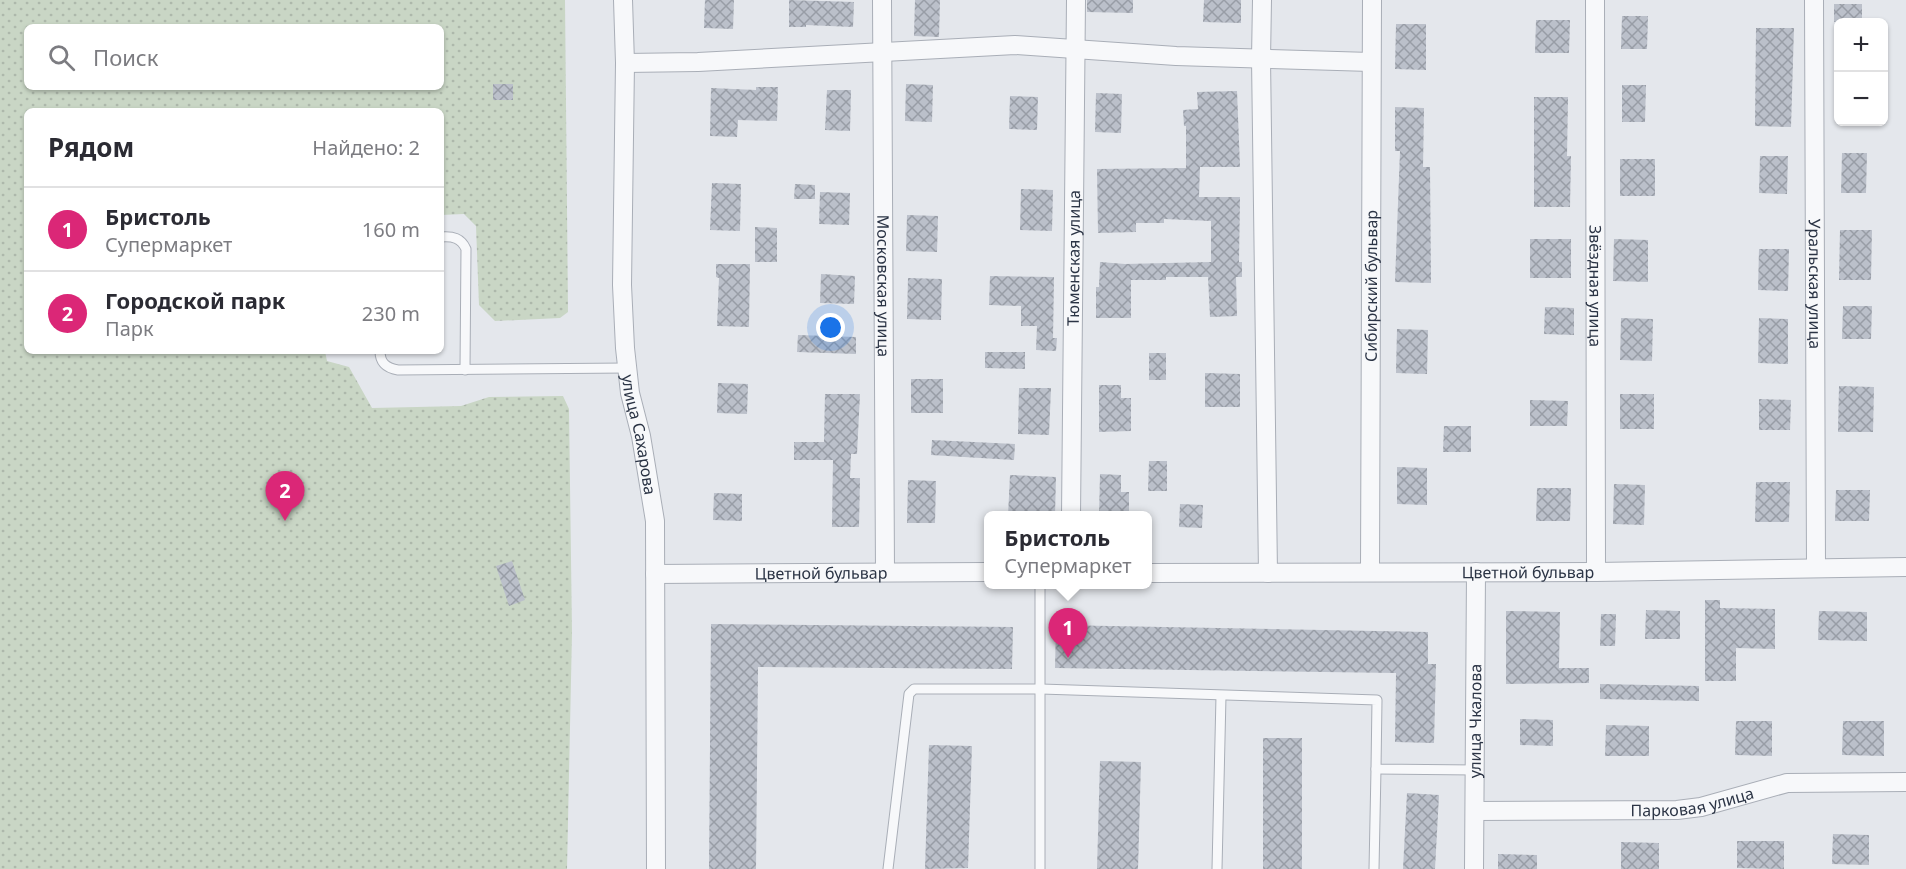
<!DOCTYPE html>
<html lang="ru">
<meta charset="utf-8">
<style>
:root{--surface:#fff;--page:#f2f2f3;--text:#2b2b33;--muted:#7c7c81;--line:#e1e1e2;--accent:#db2777}
body{margin:0;font-family:"Noto Sans",sans-serif;background:var(--page);color:var(--text)}
.controls{position:absolute;right:18px;top:18px;display:grid;overflow:hidden;border-radius:9px;box-shadow:0 2px 4px #0004}
.controls button{width:54px;height:54px;display:grid;place-items:center;padding:0;border:0;border-bottom:2px solid var(--line);background:var(--surface);color:var(--text);font:30px sans-serif}
.you{position:absolute;left:831px;top:328px;width:21px;height:21px;margin:-15px;border:4px solid #fff;border-radius:50%;background:#1a73e8;box-shadow:0 0 0 9px #1a73e833}
.badge{display:grid;place-items:center;width:39px;height:39px;border-radius:50%;background:var(--accent);color:#fff;font-size:20px;font-weight:700}
.pin{position:absolute;translate:-50% -50px;filter:drop-shadow(0 2px 3px #0008)}
.pin::after{content:'';position:absolute;top:32px;width:21px;height:18px;background:inherit;clip-path:polygon(0 0,100% 0,50% 100%)}
.popup{position:absolute;left:984px;top:511px;width:168px;height:78px;box-sizing:border-box;display:grid;place-content:center;border-radius:9px;background:var(--surface);filter:drop-shadow(0 2px 4px #0005);font-size:20px;white-space:nowrap;color:var(--muted)}
.popup b{font-size:22px;color:var(--text)}
.popup::after{content:'';position:absolute;left:50%;top:100%;margin-left:-12px;border:12px solid transparent;border-top-color:var(--surface)}
.list{margin:0;padding:0;list-style:none}
h2{display:flex;justify-content:space-between;align-items:center;height:78px;margin:0;padding:0 24px;font-size:26px}
h2 small{font-size:20px;font-weight:400;color:var(--muted)}
.list li{display:grid;grid-template-columns:39px 1fr auto;gap:18px;align-items:center;box-sizing:border-box;height:84px;padding:0 24px;border-top:2px solid var(--line)}
.list b{display:block;font-size:22px;white-space:nowrap}
.list p{margin:0;font-size:20px;white-space:nowrap;color:var(--muted)}
.list em{font-size:20px;font-style:normal;color:var(--muted)}
.icon{flex:none;width:33px;height:33px;fill:none;stroke:currentColor;stroke-width:2;stroke-linecap:round;stroke-linejoin:round}
.map{position:relative;flex:none;width:1906px;height:869px;overflow:hidden}
.search{position:absolute;background:var(--surface);box-shadow:0 2px 4px #0004;left:24px;top:24px;width:420px;height:66px;display:flex;align-items:center;gap:15px;box-sizing:border-box;padding:0 21px;border-radius:9px;color:var(--muted);font-size:22px}
.panel{position:absolute;background:var(--surface);box-shadow:0 2px 4px #0004;left:24px;top:108px;width:420px;height:246px;border-radius:9px}
.map>svg:first-child{display:block}
.park{fill:url(#park-dots);fill-rule:evenodd}
.building{fill:url(#building-cross-hatch)}
.lines{fill:none;stroke-linecap:round;stroke-linejoin:round}
.service-casing{stroke:#a9aeb7;stroke-width:11}
.minor-casing{stroke:#a9aeb7;stroke-width:20}
.service{stroke:#f7f8fa;stroke-width:9}
.minor{stroke:#f7f8fa;stroke-width:18}
.labels{text-anchor:middle;stroke-width:6;stroke-linejoin:round;paint-order:stroke}
.street-label{font-size:16px;fill:#2b3445;stroke:#f4f6f9}
</style>
<div class="map">
<svg width="1906" height="869" viewBox="0 0 1906 869">
<defs>
<pattern id="park-dots" width="8" height="8" patternUnits="userSpaceOnUse" patternTransform="scale(1.5)"><rect width="8" height="8" fill="#c9d6c5"/><path d="M2 2h.1M6 6h.1" fill="none" stroke="#adb8ab" stroke-width="1.8" stroke-linecap="round"/></pattern>
<pattern id="building-cross-hatch" width="8" height="8" patternUnits="userSpaceOnUse" patternTransform="scale(1.5)"><rect width="8" height="8" fill="#bbc0ca"/><path d="M0 0l8 8M0 8l8-8" fill="none" stroke="#989da6"/></pattern>
</defs>
<rect width="100%" height="100%" fill="#e4e7ec"/>
<path class="park" d="M0 0H565L568 312 560 318 495 321 479 305 476 226 464 214 441 215V111H27V351H325L327 361 349 367 372 408 461 406 489 397 563 396 569 409 572 633 567 869H0ZM27 27H441V87H27Z"/>
<g class="building">
<path d="M705 0H734L733 29 704 28Z"/>
<path d="M789 0 854 2 853 27 806 25V27H789Z"/>
<path d="M915 0H940L939 37 914 36Z"/>
<path d="M1087 0H1133V13L1087 12Z"/>
<path d="M1204 0H1241V23L1203 22Z"/>
<rect x="1834" y="4" width="28" height="18"/>
<path d="M1622 16H1648L1647 49H1621Z"/>
<path d="M1536 20H1570L1569 53H1535Z"/>
<path d="M1396 24H1426V70L1395 69Z"/>
<path d="M1756 28H1794L1791 127 1755 126Z"/>
<rect x="493" y="84" width="20" height="16"/>
<path d="M906 84 933 85 932 122 905 121Z"/>
<path d="M1622 85H1646L1645 122H1622Z"/>
<path d="M756 87H778L777 121 738 120 737 137 710 136 711 88 756 90Z"/>
<path d="M827 90H851L850 131 825 130Z"/>
<path d="M1237 91 1240 167H1200L1199 197H1240L1239 262H1242V277H1236L1237 316 1210 317 1208 277H1166V280H1131V318H1096V287H1099L1100 262 1125 264 1211 262V221L1164 219V223H1136V232L1098 233 1097 169 1186 168V126H1184L1183 110 1198 109 1197 92Z"/>
<path d="M1096 93 1122 94 1121 133 1095 132Z"/>
<path d="M1010 96 1038 97 1037 130 1009 129Z"/>
<path d="M1534 97H1568L1567 156H1571L1570 207H1534Z"/>
<path d="M1395 107 1424 108 1423 167H1430L1431 283 1395 282 1400 151H1395Z"/>
<path d="M1842 153H1867L1866 193H1841Z"/>
<path d="M1760 156H1788L1787 194 1759 193Z"/>
<rect x="1620" y="159" width="35" height="37"/>
<path d="M712 183 741 184 740 231 710 230Z"/>
<path d="M795 184 815 185V199H794Z"/>
<path d="M1021 189 1053 190 1052 231 1020 230Z"/>
<path d="M820 192 850 193 849 225 819 224Z"/>
<path d="M907 215 938 216 937 252 906 251Z"/>
<path d="M755 227 777 228V262H755Z"/>
<path d="M1840 230H1872L1871 280H1839Z"/>
<rect x="1530" y="239" width="41" height="39"/>
<path d="M1614 239 1648 240V282L1613 281Z"/>
<path d="M1759 249H1789L1788 291 1758 290Z"/>
<path d="M716 264H750L749 327 717 326 719 278 716 277Z"/>
<path d="M821 274 855 276 854 304 820 303Z"/>
<path d="M990 276 1054 277 1053 338H1057L1056 351 1036 350 1037 326H1021V306L989 305Z"/>
<path d="M908 278 942 279 941 320 907 319Z"/>
<path d="M1843 306H1872L1871 339H1842Z"/>
<path d="M1545 307 1574 308V335L1544 334Z"/>
<path d="M1621 318 1653 319 1652 361 1620 360Z"/>
<path d="M1759 318 1788 319V364L1758 363Z"/>
<path d="M1397 329 1428 330 1427 374 1396 373Z"/>
<path d="M798 335 856 337V354L797 352Z"/>
<path d="M985 352H1025V369L985 368Z"/>
<rect x="1149" y="353" width="17" height="27"/>
<path d="M1205 373 1240 374V407H1205Z"/>
<rect x="911" y="379" width="32" height="34"/>
<path d="M718 383 748 384 747 414 717 413Z"/>
<path d="M1099 385H1121V398H1131V431L1099 432Z"/>
<path d="M1839 386 1874 387 1873 432H1838Z"/>
<path d="M1019 388H1051L1049 435 1018 434Z"/>
<path d="M825 394H860L857 454H851L850 478H860L859 527H832L833 460H794V442H824Z"/>
<rect x="1620" y="394" width="34" height="35"/>
<path d="M1759 399 1791 400 1790 430H1759Z"/>
<path d="M1530 400 1568 401 1567 426H1530Z"/>
<path d="M1444 426H1471V452H1443Z"/>
<path d="M932 440 1015 444 1014 460 931 455Z"/>
<path d="M1149 461H1167V491H1148Z"/>
<path d="M1397 467 1427 468V505L1397 504Z"/>
<path d="M1100 474 1121 475V492H1129V516H1099Z"/>
<path d="M1010 475 1056 477 1055 516H1008Z"/>
<path d="M908 480 936 481 935 523H907Z"/>
<path d="M1756 482H1790L1789 522H1755Z"/>
<path d="M1614 484 1645 485 1644 525 1613 524Z"/>
<path d="M1537 488H1571L1570 521H1536Z"/>
<path d="M1836 490H1870L1869 521H1835Z"/>
<path d="M714 493 742 494V521L713 520Z"/>
<path d="M1180 504 1203 505 1202 528 1179 527Z"/>
<path d="M512 561 525 600 509 606 496 566Z"/>
<path d="M1705 600H1720V608L1775 609V649L1736 648V681H1705Z"/>
<path d="M1646 610 1680 611V639H1645Z"/>
<path d="M1506 611 1560 612 1559 668H1589V683L1506 684Z"/>
<path d="M1819 611 1867 612V641L1818 640Z"/>
<path d="M1601 614H1616L1615 646H1600Z"/>
<path d="M711 624 1013 627 1012 669 758 667 756 869H709Z"/>
<path d="M1056 625 1428 632V664H1436L1434 743 1395 742 1396 673 1055 668Z"/>
<path d="M1600 684 1699 686V701L1600 699Z"/>
<path d="M1520 719 1553 720V746L1520 745Z"/>
<path d="M1736 721H1772V756L1735 755Z"/>
<path d="M1843 721H1884V756L1842 755Z"/>
<path d="M1606 725 1649 726V756H1605Z"/>
<rect x="1263" y="738" width="39" height="131"/>
<path d="M929 745 972 746 968 868 925 869Z"/>
<path d="M1100 761 1141 762 1138 869H1097Z"/>
<path d="M1407 793 1439 795 1435 869H1403Z"/>
<path d="M1833 834 1869 835V865L1832 864Z"/>
<path d="M1737 841H1784V869L1737 868Z"/>
<path d="M1621 842 1659 843V869H1621Z"/>
<path d="M1498 854 1537 855V869H1498Z"/>
</g>
<g class="lines">
<defs>
<g id="service">
<path d="M441 237C453 236 461 238 466 249L465 370"/>
<path d="M380 351C380 363 386 368 398 370L627 368"/>
<path d="M888 869 909 694 914 689H1041L1377 700 1376 769 1475 770"/>
<path d="M1040 869V584"/>
<path d="M1217 869 1221 696"/>
<path d="M1374 869 1376 769"/>
</g>
<g id="minor">
<path id="s1" d="M623 0 625 63 622 285 625 348 630 393 641 436 655 521 656 869"/>
<path id="s2" d="M882 0 885 572"/>
<path d="M1262 0 1261 59 1268 573"/>
<path id="s3" d="M1595 0 1596 572"/>
<path id="s4" d="M1814 0 1816 567"/>
<path d="M625 63 698 62 1015 45 1176 56 1371 62"/>
<path id="s5" d="M1071 516 1076 0"/>
<path id="s6" d="M1370 572 1372 0"/>
<path id="s7" d="M1148 573 1596 572 1906 567"/>
<path id="s8" d="M655 574 988 572"/>
<path id="s9" d="M1475 811 1677 810 1701 807 1787 783 1906 782"/>
<path id="s10" d="M1474 869 1476 572"/>
</g>
</defs>
<use href="#service" class="service-casing"/>
<use href="#minor" class="minor-casing"/>
<use href="#service" class="service"/>
<use href="#minor" class="minor"/>
</g>
<g class="labels">
<g class="street-label">
<text dy="6" stroke="none"><textPath href="#s5" startOffset="258">Тюменская улица</textPath></text>
<text dy="6" stroke="none"><textPath href="#s4" startOffset="284">Уральская улица</textPath></text>
<text dy="6" stroke="none"><textPath href="#s2" startOffset="286">Московская улица</textPath></text>
<text dy="6" stroke="none"><textPath href="#s6" startOffset="286">Сибирский бульвар</textPath></text>
<text dy="6" stroke="none"><textPath href="#s3" startOffset="286">Звёздная улица</textPath></text>
<text dy="6" stroke="none"><textPath href="#s1" startOffset="436">улица Сахарова</textPath></text>
<text dy="6" stroke="none"><textPath href="#s7" startOffset="380">Цветной бульвар</textPath></text>
<text dy="6" stroke="none"><textPath href="#s8" startOffset="166">Цветной бульвар</textPath></text>
<text dy="6" stroke="none"><textPath href="#s10" startOffset="148">улица Чкалова</textPath></text>
<text dy="6" stroke="none"><textPath href="#s9" startOffset="218">Парковая улица</textPath></text>
</g>
</g>
</svg>
<div class="controls">
<button>+</button>
<button>−</button>
</div>
<div class="you"></div>
<div class="pin badge" style="left:1068px;top:658px">1</div>
<div class="popup"><b>Бристоль</b>Супермаркет</div>
<div class="pin badge" style="left:285px;top:521px">2</div>
<div class="search"><svg class="icon" aria-label="search" viewBox="0 0 24 24"><circle cx="10" cy="10" r="6"/><path d="M15 15l6 6"/></svg>Поиск</div>
<section class="panel">
<h2>Рядом<small>Найдено: 2</small></h2>
<ul class="list">
<li><span class="badge">1</span><div><b>Бристоль</b><p>Супермаркет</p></div><em>160 m</em></li>
<li><span class="badge">2</span><div><b>Городской парк</b><p>Парк</p></div><em>230 m</em></li>
</ul>
</section>
</div>
